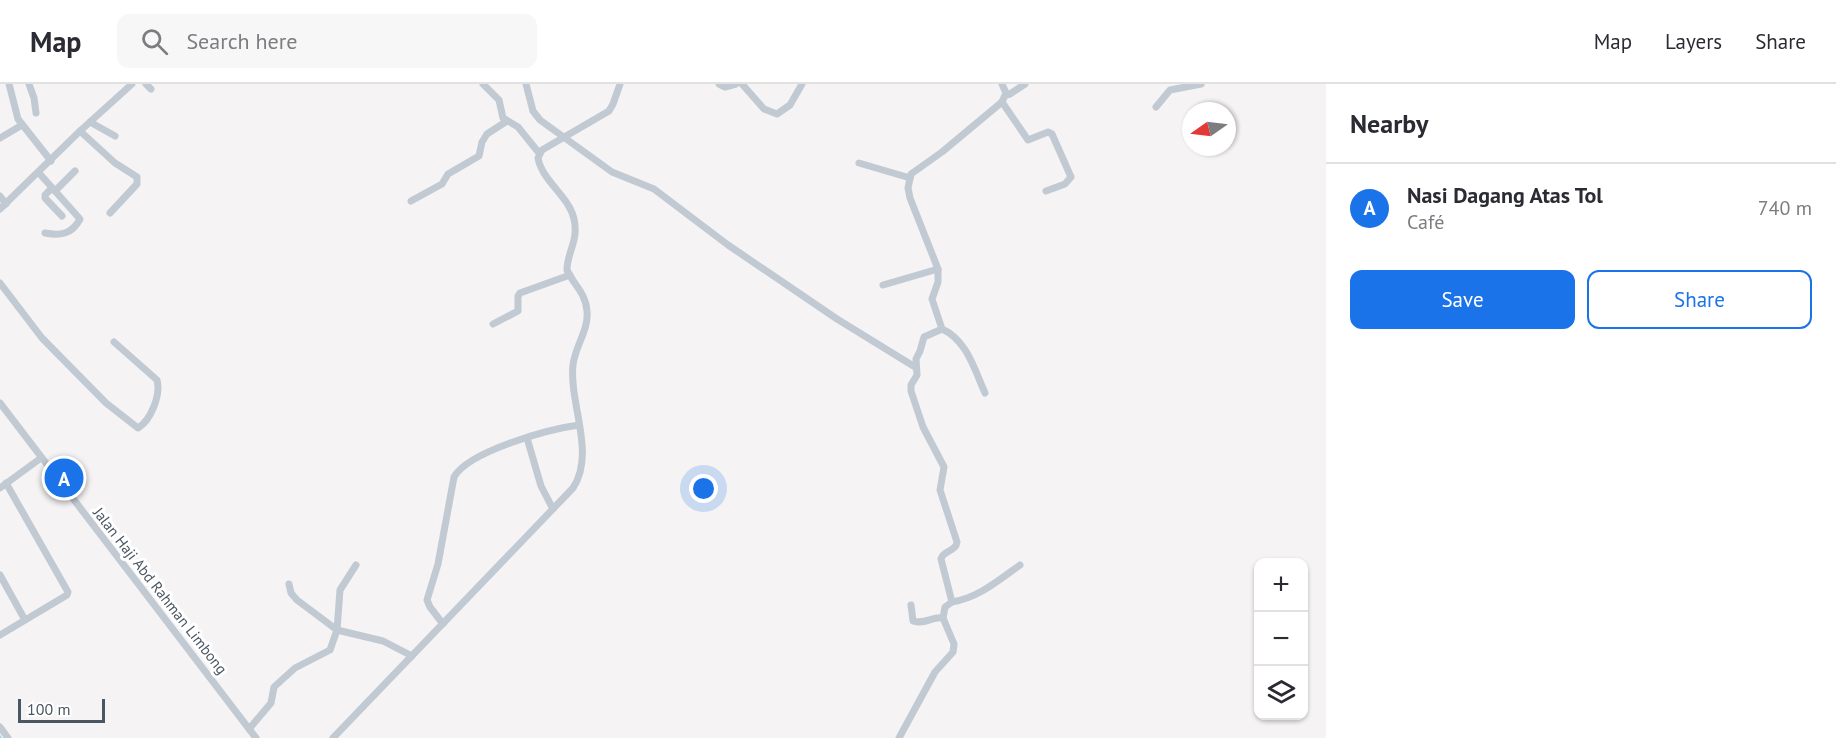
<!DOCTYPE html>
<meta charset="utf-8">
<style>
:root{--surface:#fff;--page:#f7f7f7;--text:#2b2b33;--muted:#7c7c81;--line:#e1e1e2;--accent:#1a73e8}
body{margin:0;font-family:"PT Sans",sans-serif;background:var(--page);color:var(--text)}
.controls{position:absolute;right:18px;bottom:18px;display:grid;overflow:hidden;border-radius:12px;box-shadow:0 2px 4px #0004}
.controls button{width:54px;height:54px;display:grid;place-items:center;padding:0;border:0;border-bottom:2px solid var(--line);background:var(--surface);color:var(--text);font:30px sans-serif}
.compass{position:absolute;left:1182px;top:18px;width:54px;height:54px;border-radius:50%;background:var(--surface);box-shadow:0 2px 4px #0004;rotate:256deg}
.scale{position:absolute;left:18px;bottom:15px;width:87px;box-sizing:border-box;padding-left:6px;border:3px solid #4a5661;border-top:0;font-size:16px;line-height:21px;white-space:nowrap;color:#4a5661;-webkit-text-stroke:4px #fff;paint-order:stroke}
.you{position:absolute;left:704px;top:405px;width:21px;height:21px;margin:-15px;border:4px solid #fff;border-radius:50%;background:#1a73e8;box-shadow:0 0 0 9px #1a73e833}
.badge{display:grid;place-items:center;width:39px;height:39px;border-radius:50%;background:var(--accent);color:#fff;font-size:20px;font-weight:700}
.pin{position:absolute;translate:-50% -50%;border:3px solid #fff;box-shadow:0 2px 6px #0006}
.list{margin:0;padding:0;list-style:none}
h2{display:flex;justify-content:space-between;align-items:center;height:78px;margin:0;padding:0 24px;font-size:26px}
h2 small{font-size:20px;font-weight:400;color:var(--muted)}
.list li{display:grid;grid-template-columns:39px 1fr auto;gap:18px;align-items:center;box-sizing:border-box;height:90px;padding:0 24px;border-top:2px solid var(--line)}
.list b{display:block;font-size:22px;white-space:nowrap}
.list p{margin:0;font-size:20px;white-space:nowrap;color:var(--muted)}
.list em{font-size:20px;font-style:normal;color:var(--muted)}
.actions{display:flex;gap:12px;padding:18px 24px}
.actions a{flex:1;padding:14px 0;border:2px solid var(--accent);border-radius:12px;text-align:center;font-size:21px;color:var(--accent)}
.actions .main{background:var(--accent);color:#fff}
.icon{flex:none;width:33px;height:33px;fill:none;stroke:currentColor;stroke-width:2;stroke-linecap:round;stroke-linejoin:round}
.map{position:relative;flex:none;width:1326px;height:654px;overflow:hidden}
header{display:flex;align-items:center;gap:36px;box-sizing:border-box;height:84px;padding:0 30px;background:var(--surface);border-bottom:2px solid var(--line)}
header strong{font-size:28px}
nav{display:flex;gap:33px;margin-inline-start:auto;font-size:21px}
.search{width:420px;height:54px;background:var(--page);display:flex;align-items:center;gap:15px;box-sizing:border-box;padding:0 21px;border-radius:12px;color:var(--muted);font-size:22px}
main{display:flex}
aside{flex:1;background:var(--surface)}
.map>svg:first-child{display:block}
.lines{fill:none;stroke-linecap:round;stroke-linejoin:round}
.stream{stroke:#90daee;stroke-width:1.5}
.minor{stroke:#c1cad2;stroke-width:7}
.labels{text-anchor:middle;stroke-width:6;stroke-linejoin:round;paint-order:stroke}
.street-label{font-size:15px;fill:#4a5661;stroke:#fff}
</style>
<header>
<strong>Map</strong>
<div class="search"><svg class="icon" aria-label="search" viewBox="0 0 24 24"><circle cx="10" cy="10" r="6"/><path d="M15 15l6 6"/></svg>Search here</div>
<nav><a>Map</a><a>Layers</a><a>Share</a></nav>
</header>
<main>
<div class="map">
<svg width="1326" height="654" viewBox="0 0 1326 654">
<rect width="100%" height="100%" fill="#f5f3f3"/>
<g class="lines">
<path class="stream" d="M0 652 1 654"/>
<g class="minor">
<path d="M9 0 18 35 51 77"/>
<path d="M29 0 34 14 36 29"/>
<path d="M146 0 151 5"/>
<path d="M483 0 499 16 503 34 518 43 539 69"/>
<path d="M526 0 533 27 540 36 612 88 654 105 728 161 837 235 915 283"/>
<path d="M719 0 725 3 736 0"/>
<path d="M742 0 764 25 777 30 790 21 802 0"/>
<path d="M1006 11 1010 10 1025 0"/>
<path d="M1002 18 1028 56 1048 48 1052 50 1071 93 1065 100 1046 107"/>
<path d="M1156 23 1170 6 1201 0"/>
<path d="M90 38 115 52"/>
<path d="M80 47 115 79 137 93V100L110 129"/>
<path d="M0 54 22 41"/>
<path d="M859 79 910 94"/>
<path d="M39 89 80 135C72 150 61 152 45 149"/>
<path d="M52 104 45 111V114L62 132"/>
<path d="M55 107 75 87"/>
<path d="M0 112 6 120"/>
<path d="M411 117 442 100 448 90 479 72 482 58 487 50 507 37"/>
<path d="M0 125 80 47 132 0"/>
<path d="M0 199 42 254 106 319 138 344C151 336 161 311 157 296L114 258"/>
<path d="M883 201 938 185"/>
<path d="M493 240 518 227V212L520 209 570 191"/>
<path d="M942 245 932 215 938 198V185L910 114 908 104 911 90 942 68 1002 18 1006 9 1002 0"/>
<path d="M0 319 256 654"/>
<path d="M527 354 541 402 553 425"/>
<path d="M0 404 41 374"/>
<path d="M0 491 25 536"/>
<path d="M289 500 291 509 297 516 337 546 383 557 412 572"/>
<path d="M952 518C978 514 999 496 1020 481"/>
<path d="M911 521 913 537C925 541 932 532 943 534"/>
<path d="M443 540 430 523 427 516 438 480 454 393C469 367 549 345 579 341"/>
<path d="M0 551 67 511 68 508 6 399"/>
<path d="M0 643 8 654"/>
<path d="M249 645 271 619 274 603 295 584 330 566 337 546 340 506 356 481"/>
<path d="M333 654 573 404C596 369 569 320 573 281 575 262 589 246 587 227 586 209 573 200 567 186 567 168 579 157 574 135 569 112 542 97 538 74L542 66 609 27 613 20 620 0"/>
<path d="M899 654 935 588 953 568 954 560 943 534 945 523 952 518 941 475C943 466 956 468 957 458L940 406 944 383 923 343 911 307V301L917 291 916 275 920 267 924 253 942 245C967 256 975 287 985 309"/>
</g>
</g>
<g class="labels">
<g class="street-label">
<text transform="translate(160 507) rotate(52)" y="5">Jalan Haji Abd Rahman Limbong</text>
</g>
</g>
</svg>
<div class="controls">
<button>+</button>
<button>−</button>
<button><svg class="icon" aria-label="layers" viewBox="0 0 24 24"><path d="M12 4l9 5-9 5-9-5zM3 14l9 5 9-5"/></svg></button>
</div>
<svg class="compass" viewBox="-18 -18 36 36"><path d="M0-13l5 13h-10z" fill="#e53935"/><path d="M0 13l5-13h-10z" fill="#7c7c81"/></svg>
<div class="scale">100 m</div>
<div class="you"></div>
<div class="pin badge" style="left:64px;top:394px">A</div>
</div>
<aside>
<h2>Nearby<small></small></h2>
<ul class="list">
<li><span class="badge">A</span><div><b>Nasi Dagang Atas Tol</b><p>Café</p></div><em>740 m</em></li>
</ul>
<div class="actions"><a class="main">Save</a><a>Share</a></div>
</aside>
</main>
